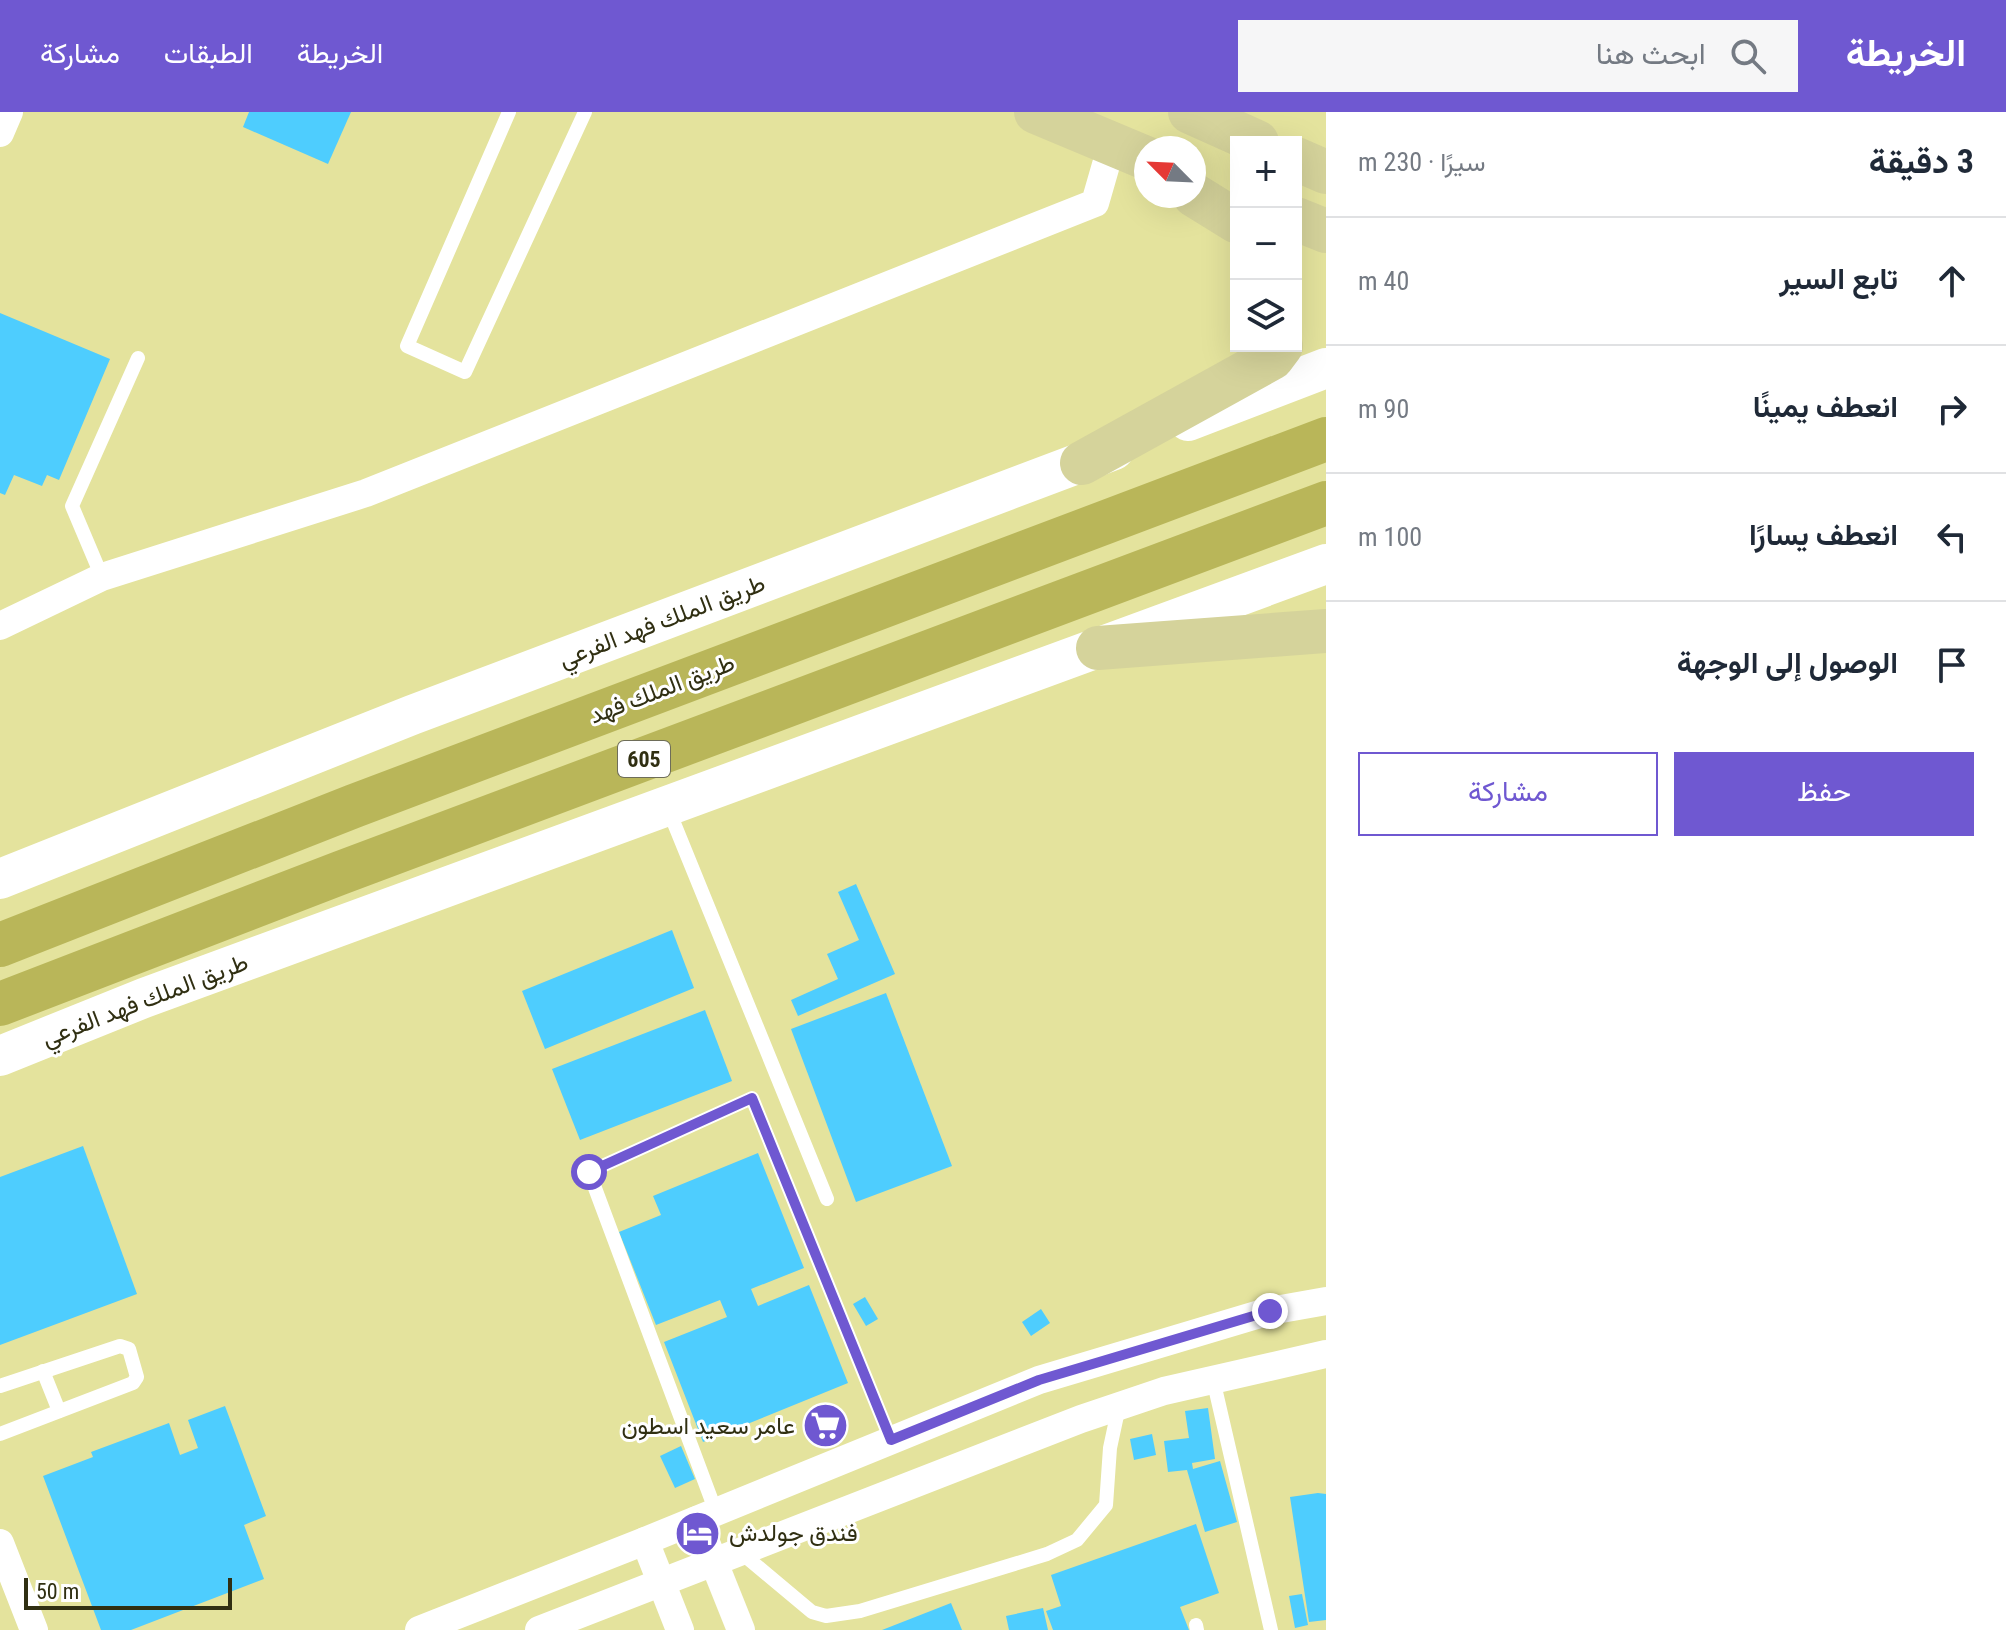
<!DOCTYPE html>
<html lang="ar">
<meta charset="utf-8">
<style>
:root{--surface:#fff;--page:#f6f6f7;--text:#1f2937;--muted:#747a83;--line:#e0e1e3;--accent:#6f58d1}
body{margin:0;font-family:"Roboto Condensed",Vazirmatn,sans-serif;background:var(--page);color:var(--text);direction:rtl}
.controls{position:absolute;right:24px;top:24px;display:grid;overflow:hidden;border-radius:0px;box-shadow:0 8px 32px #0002}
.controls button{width:72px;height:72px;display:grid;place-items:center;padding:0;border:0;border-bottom:2px solid var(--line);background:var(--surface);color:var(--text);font:40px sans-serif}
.compass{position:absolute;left:1134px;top:24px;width:72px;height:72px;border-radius:50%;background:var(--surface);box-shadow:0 8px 32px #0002;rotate:294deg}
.scale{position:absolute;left:24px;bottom:20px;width:208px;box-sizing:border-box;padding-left:8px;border:4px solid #302f12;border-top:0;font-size:22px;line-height:28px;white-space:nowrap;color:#302f12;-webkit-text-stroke:6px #fff;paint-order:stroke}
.stop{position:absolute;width:24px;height:24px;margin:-18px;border:6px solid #6f58d1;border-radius:50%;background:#fff}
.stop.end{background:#6f58d1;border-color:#fff;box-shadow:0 2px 8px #0008}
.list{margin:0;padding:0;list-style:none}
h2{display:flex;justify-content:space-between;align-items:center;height:104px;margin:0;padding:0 32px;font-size:34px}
h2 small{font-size:26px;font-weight:400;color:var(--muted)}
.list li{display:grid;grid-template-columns:52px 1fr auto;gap:24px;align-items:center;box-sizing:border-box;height:128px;padding:0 32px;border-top:2px solid var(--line)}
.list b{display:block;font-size:30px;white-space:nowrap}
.list em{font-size:26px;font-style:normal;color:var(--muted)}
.actions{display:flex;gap:16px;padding:24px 32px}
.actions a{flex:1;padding:18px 0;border:2px solid var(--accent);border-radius:0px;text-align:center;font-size:28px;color:var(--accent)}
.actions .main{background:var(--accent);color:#fff}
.icon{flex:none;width:44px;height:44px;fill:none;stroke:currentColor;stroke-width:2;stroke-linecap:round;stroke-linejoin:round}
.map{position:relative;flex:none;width:1326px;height:1518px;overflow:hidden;direction:ltr}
header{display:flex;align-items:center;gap:48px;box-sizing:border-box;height:112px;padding:0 40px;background:var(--accent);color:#fff}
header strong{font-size:38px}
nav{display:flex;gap:44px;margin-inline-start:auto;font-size:28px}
.search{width:560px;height:72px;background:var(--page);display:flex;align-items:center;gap:20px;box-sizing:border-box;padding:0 28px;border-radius:0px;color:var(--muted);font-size:30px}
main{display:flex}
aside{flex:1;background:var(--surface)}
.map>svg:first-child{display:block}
.building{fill:#4ecdfe}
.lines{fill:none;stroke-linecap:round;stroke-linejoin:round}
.service{stroke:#fff;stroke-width:14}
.minor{stroke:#fff;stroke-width:28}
.secondary{stroke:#fff;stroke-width:40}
.primary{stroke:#d5d39b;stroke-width:44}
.motorway{stroke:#b9b659;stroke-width:44}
.route{stroke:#6f58d1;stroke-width:10}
.labels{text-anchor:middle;stroke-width:6;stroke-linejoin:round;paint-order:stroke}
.shield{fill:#fff;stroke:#6e6d59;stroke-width:2}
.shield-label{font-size:22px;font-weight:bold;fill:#302f12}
.street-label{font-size:24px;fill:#302f12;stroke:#fff}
.poi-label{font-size:24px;fill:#302f12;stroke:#fff;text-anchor:end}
</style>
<header>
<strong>الخريطة</strong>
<div class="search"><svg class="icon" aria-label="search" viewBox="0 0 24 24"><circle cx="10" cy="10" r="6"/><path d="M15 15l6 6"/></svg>ابحث هنا</div>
<nav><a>الخريطة</a><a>الطبقات</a><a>مشاركة</a></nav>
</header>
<main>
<aside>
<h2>3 دقيقة<small>سيرًا · 230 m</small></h2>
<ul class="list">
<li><svg class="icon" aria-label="ahead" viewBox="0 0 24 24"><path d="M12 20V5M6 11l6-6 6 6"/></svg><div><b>تابع السير</b></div><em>40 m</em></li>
<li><svg class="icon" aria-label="right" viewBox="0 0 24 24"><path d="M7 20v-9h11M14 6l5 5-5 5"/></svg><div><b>انعطف يمينًا</b></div><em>90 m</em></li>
<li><svg class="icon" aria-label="left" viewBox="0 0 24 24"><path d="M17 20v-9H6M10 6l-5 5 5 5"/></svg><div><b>انعطف يسارًا</b></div><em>100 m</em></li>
<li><svg class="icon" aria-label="arrive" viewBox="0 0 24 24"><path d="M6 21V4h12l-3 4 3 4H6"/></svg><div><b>الوصول إلى الوجهة</b></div></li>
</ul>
<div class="actions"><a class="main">حفظ</a><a>مشاركة</a></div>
</aside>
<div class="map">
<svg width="1326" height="1518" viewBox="0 0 1326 1518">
<rect width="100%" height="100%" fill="#e4e39d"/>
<g class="building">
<path d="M249 0H351L328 52 243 15Z"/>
<path d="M0 201 110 247 59 368 47 363 42 374 14 363 5 383 0 381Z"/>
<path d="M856 772 895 862 798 904 791 888 838 867 827 842 859 828 838 780Z"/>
<path d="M672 818 694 876 545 937 522 879Z"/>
<path d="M886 881 952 1054 856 1090 791 917Z"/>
<path d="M705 898 732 969 580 1028 552 957Z"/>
<path d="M83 1034 137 1182 0 1233V1065Z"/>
<path d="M758 1041 804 1156 751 1177 758 1194 809 1173 848 1271 703 1330 664 1230 727 1205 720 1188 656 1213 619 1120 661 1103 653 1084Z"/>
<path d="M865 1185 878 1207 866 1214 853 1192Z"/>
<path d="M1041 1197 1050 1211 1031 1224 1022 1210Z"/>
<path d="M225 1294 266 1404 244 1413 264 1467 131 1518H101L43 1364 93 1345 91 1340 169 1311 180 1343 198 1336 188 1308Z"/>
<path d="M1208 1296 1215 1347 1192 1351 1193 1357 1220 1349 1237 1410 1205 1420 1187 1358 1168 1360 1164 1329 1189 1326 1185 1299Z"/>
<path d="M1152 1322 1156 1343 1134 1348 1130 1327Z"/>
<path d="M681 1334 695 1367 675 1376 660 1344Z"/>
<path d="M1318 1381 1326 1382V1508L1309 1510 1290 1385Z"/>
<path d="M1196 1412 1219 1481 1180 1495 1189 1518H1053L1046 1499 1061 1494 1051 1463Z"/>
<path d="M1302 1482 1308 1513 1295 1516 1289 1484Z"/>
<path d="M951 1491 962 1518H882Z"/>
<path d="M1043 1496 1048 1518H1009L1006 1504Z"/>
</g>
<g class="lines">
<g class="service">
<path d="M509 0 407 234 465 260 585 0"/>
<path d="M102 465 72 394 138 246"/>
<path d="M667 694 827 1087"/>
<path d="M43 1259 59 1299"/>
<path d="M1213 1267 1271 1518"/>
<path d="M0 1274 120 1234 129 1237 137 1265 133 1271 0 1322"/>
<path d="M716 1400 589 1060 752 986 891 1328"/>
<path d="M739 1439 812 1500 826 1504 860 1499 1047 1442 1077 1428 1106 1393 1110 1336 1119 1294"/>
<path d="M1196 1513 1197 1518"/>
</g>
<g class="minor">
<path d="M0 21 9 0"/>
<path d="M0 514 102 465 366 381 1095 91 1112 32"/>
<path d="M697 1408 741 1518"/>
<path d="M645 1429 680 1518"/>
<path d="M0 1431 34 1518"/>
<path d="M419 1518 645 1429 1039 1268 1270 1199 1326 1189"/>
<path d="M539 1518 1081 1307 1164 1279 1326 1242"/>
</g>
<g class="secondary">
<path d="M1188 309 1326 256"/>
<path d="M0 767 412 603 1114 338"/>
<path d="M0 944 144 886 1326 452"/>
</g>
<g class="primary">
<path d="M1036 0 1146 46"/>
<path d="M1190 0 1257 30"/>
<path d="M1296 47 1326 60"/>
<path d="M1194 83 1236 109"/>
<path d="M1296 107 1326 119"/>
<path d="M1082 351 1272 246 1281 234"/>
<path d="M1098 536 1326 519"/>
</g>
<g class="motorway">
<path d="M0 833 354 694 1326 327"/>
<path d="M0 892 340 761 1326 391"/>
</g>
</g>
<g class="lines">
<path class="route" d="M589 1060 752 986 891 1328 1039 1268 1270 1199"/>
</g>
<defs>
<symbol id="supermarket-disc" viewBox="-11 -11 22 22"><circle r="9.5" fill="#6f58d1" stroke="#fff"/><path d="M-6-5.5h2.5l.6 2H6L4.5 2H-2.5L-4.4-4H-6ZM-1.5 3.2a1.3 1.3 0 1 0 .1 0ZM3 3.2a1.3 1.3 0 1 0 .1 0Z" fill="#fff"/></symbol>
<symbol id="hotel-disc" viewBox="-11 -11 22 22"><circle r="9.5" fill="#6f58d1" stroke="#fff"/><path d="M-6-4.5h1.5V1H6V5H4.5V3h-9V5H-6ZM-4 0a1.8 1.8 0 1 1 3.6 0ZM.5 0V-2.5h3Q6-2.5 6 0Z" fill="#fff"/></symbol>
</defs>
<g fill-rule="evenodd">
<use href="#supermarket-disc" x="800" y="1288" width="51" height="51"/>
<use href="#hotel-disc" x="672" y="1396" width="51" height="51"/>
</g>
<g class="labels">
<rect class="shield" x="618" y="629" width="52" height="36" rx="6"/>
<g class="shield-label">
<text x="644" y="655">605</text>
</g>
<g class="street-label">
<text transform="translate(662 509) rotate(-21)" y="8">طريق الملك فهد الفرعي</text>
<text transform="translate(662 577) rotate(-21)" y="8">طريق الملك فهد</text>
<text transform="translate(145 888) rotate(-21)" y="8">طريق الملك فهد الفرعي</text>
</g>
<g class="poi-label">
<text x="795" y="1322">عامر سعيد اسطون</text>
<text x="729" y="1429" text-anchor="start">فندق جولدش</text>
</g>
</g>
</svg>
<div class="controls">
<button>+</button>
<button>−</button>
<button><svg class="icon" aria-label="layers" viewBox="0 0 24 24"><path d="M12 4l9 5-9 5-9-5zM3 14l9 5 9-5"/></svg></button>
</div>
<svg class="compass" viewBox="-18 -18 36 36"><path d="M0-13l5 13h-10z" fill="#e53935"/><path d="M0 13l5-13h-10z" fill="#747a83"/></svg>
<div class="scale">50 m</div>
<div class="stop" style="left:589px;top:1060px"></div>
<div class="stop end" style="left:1270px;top:1199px"></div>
</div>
</main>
